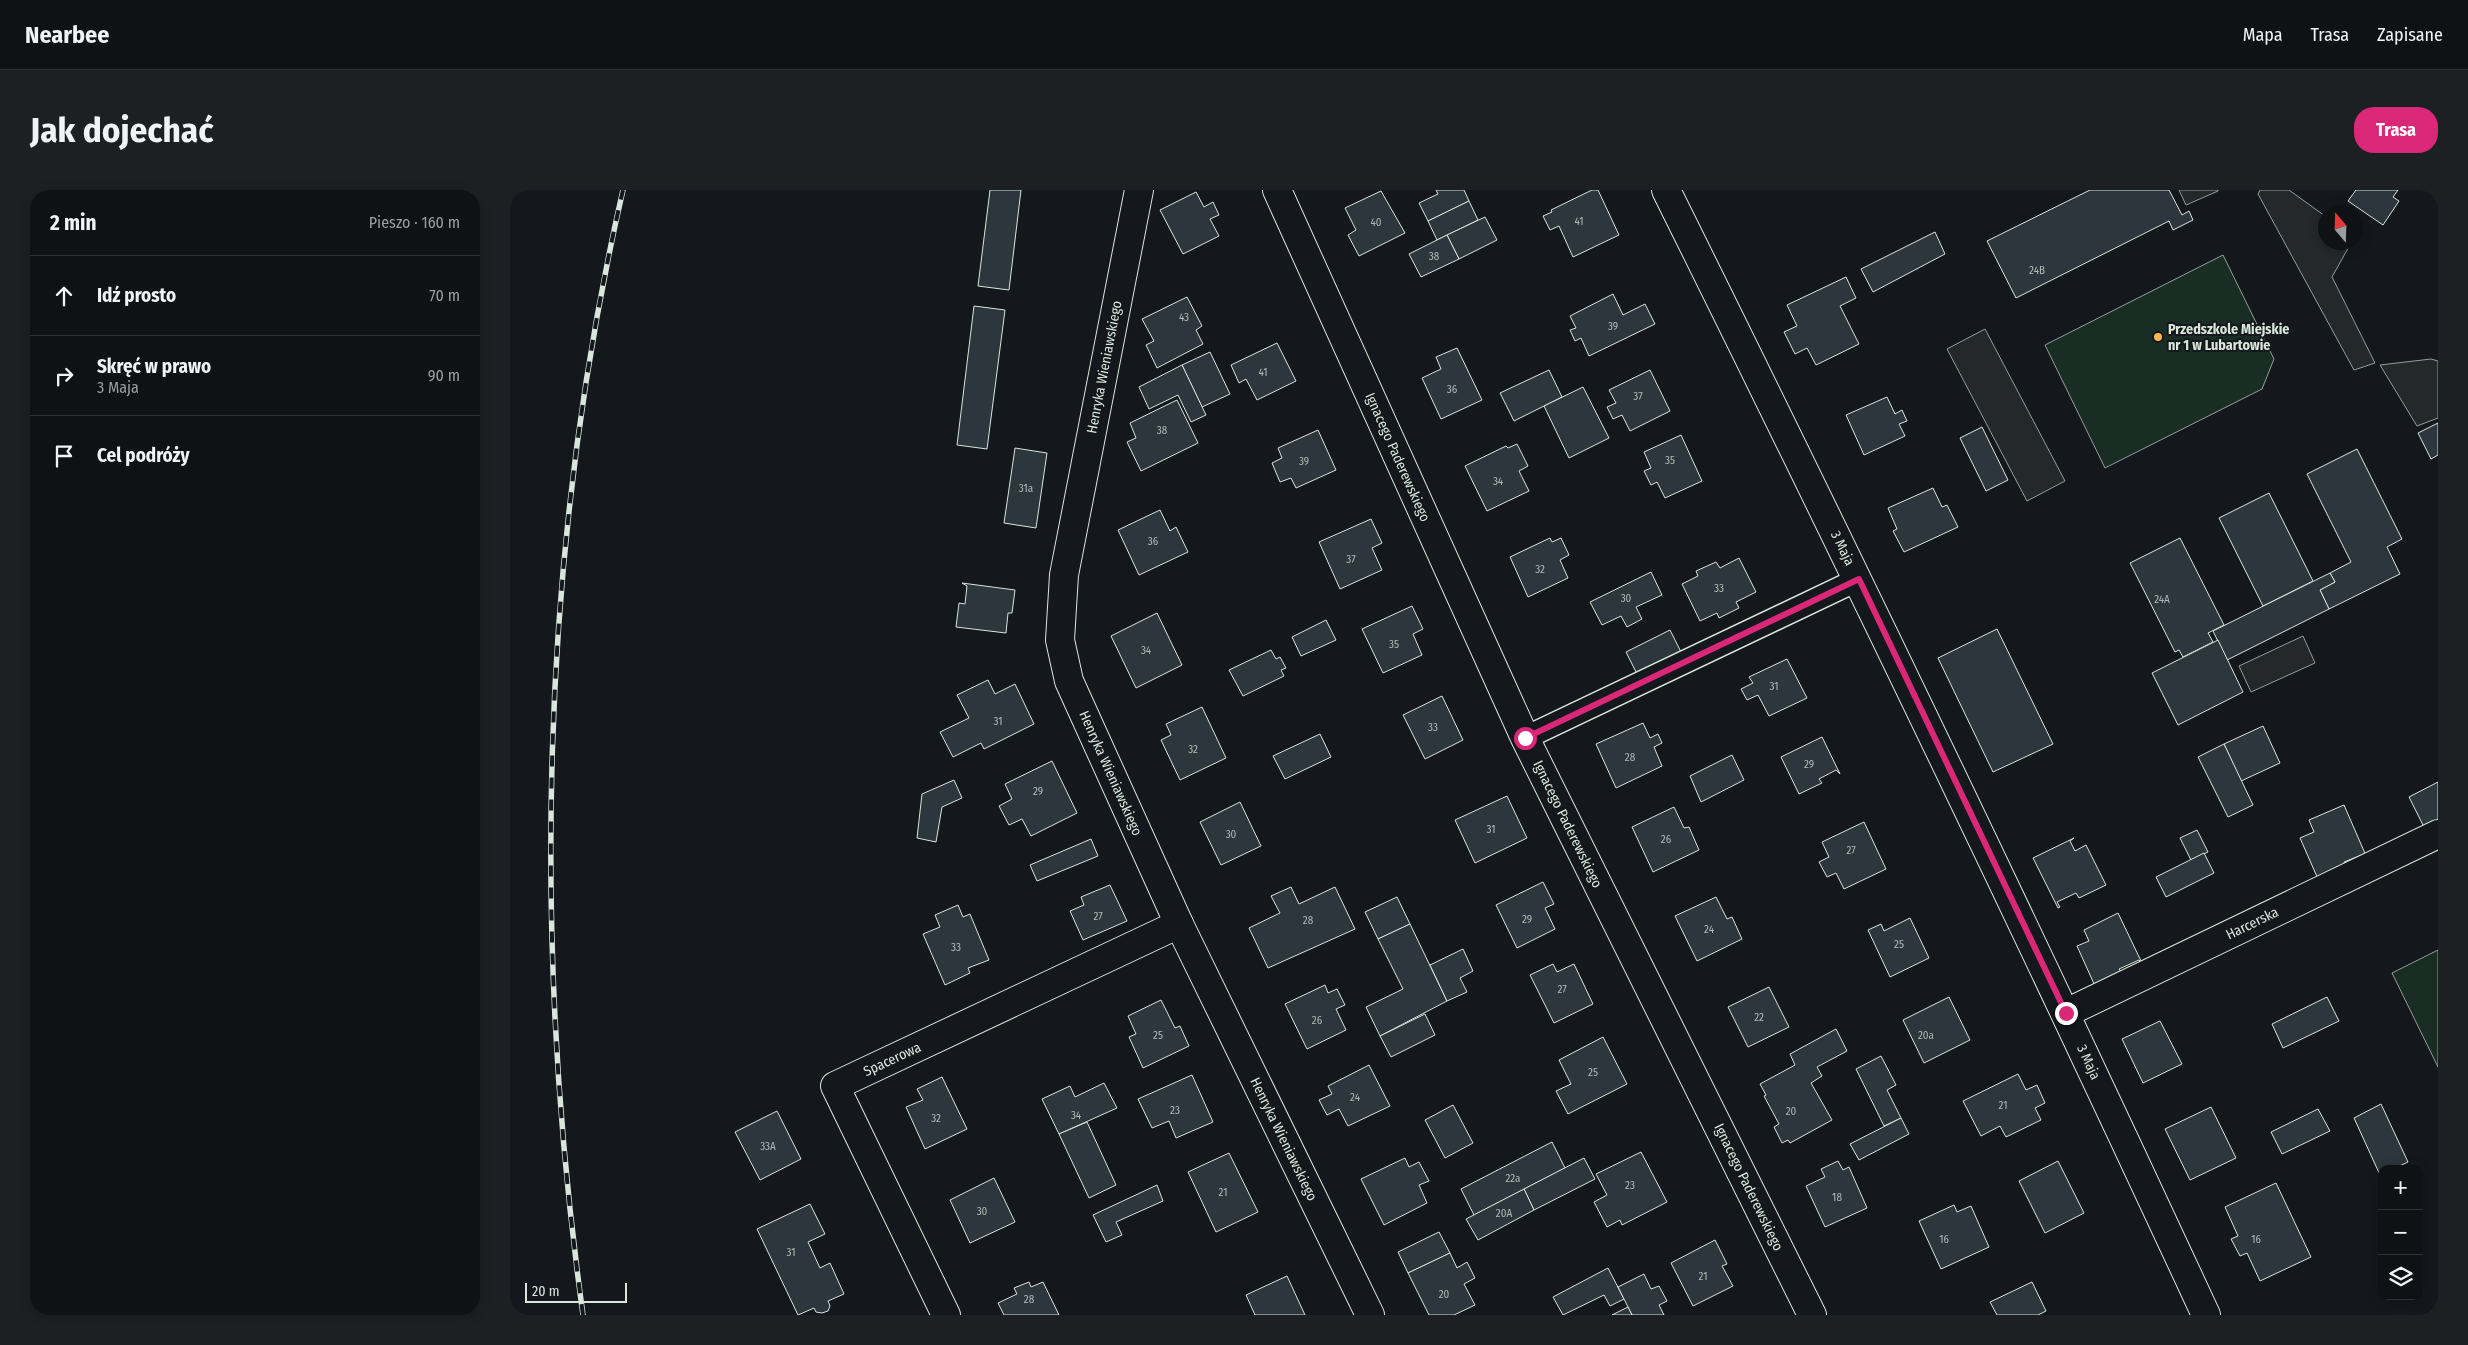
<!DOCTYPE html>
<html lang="pl">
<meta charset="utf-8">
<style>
:root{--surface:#0f1215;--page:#1d2022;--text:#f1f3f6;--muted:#9b9ea0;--line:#2f3234;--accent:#db2777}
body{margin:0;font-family:"Fira Sans Condensed",sans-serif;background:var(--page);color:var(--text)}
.controls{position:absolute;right:15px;bottom:15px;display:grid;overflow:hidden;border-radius:10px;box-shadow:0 2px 12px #0003}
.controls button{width:45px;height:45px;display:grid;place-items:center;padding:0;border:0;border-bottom:1px solid var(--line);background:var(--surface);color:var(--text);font:25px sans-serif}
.compass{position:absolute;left:1808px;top:15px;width:45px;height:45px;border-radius:50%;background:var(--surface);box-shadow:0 2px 12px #0003;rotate:341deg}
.scale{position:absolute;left:15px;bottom:12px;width:102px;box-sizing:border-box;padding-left:5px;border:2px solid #d8e6dc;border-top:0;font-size:14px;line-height:18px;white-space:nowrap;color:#d8e6dc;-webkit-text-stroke:4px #14181c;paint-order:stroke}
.stop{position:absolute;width:15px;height:15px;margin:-11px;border:4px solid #db2777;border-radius:50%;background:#fff}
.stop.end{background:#db2777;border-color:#fff;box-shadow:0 1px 5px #0008}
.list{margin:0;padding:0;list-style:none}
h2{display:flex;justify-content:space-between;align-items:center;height:65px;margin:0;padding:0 20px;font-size:21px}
h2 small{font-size:16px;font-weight:400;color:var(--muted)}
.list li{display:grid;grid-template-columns:32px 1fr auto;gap:15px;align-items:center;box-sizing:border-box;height:80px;padding:0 20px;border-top:1px solid var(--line)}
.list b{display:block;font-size:19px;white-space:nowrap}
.list p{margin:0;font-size:16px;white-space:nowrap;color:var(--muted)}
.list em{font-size:16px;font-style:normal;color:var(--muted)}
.icon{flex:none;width:28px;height:28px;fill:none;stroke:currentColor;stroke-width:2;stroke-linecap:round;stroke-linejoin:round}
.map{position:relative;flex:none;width:1928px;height:1125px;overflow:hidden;border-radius:20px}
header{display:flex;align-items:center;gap:30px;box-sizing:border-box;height:70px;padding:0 25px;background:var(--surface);border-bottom:1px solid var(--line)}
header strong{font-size:24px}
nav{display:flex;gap:28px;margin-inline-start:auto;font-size:18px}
.intro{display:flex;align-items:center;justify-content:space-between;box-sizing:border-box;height:120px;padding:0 30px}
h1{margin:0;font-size:35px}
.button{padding:12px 22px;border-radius:20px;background:var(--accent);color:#fff;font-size:18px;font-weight:700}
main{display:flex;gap:30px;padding:0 30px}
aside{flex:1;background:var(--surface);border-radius:20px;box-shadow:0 2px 12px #0003}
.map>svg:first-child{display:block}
.green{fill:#1a2d24;stroke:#939e99}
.parking{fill:#24282b;stroke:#939e99}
.building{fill:#2c363c;stroke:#d8e6dc}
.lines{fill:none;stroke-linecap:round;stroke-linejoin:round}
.pedestrian-casing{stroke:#d8e6dc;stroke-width:25}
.minor-casing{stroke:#d8e6dc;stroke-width:30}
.pedestrian{stroke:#14181c;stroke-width:22}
.minor{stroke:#14181c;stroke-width:28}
.rail-casing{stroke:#d8e6dc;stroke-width:5.5}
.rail{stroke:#14181c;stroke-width:4;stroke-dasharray:11;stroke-linecap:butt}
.route{stroke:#db2777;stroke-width:6}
.poi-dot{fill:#ffb74d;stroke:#14181c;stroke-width:2}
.labels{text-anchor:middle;stroke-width:4;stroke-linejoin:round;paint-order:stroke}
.number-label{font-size:11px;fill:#adbab4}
.poi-label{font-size:14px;font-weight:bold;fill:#d8e6dc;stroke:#14181c;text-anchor:start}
.street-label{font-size:14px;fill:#d8e6dc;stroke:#14181c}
</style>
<header>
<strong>Nearbee</strong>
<nav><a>Mapa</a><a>Trasa</a><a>Zapisane</a></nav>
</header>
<div class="intro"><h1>Jak dojechać</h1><a class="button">Trasa</a></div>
<main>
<aside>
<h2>2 min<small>Pieszo · 160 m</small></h2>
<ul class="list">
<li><svg class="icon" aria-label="ahead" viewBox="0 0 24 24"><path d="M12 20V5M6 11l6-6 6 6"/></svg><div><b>Idź prosto</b></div><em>70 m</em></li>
<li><svg class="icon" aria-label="right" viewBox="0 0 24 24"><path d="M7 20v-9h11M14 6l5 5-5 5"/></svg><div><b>Skręć w prawo</b><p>3 Maja</p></div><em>90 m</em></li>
<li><svg class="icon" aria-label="arrive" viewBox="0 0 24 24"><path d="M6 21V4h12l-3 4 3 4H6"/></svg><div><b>Cel podróży</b></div></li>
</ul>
</aside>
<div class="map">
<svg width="1928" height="1125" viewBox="0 0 1928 1125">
<rect width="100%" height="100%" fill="#14181c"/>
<g class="green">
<path d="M1713 65 1764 169 1752 199 1595 278 1535 155Z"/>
<path d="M1928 760V877L1882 783Z"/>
</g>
<g class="parking">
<path d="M1669 0H1708V1L1676 15Z"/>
<path d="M1750 0H1779L1815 26 1816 52 1841 53 1822 87 1865 173 1844 180 1748 4Z"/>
<path d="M1475 139 1555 291 1517 311 1437 159Z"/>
<path d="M1921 169 1928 171V228L1907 236 1870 175Z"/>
<path d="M1793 446 1805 473 1741 502 1729 476Z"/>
</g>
<g class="building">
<path d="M480 0H511L499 100 468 96Z"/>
<path d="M926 0H954L959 11 918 31 909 13 928 4Z"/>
<path d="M1082 0H1088L1109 45 1063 67 1049 36 1040 40 1033 26 1042 22 1041 20Z"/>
<path d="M1580 0H1659L1672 25 1679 21 1683 30 1663 40 1659 31 1506 108 1477 51Z"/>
<path d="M1846 0H1888L1883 7 1889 11 1873 35 1838 11Z"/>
<path d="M871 1 895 43 849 66 838 45 846 40 835 18Z"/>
<path d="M686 2 694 17 703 12 709 25 700 29 709 46 673 64 650 20Z"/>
<path d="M959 11 968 30 927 50 918 31Z"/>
<path d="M975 27 987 50 949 69 937 45Z"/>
<path d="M1425 42 1435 64 1363 102 1351 79Z"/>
<path d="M937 45 949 69 911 87 899 64Z"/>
<path d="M1336 87 1346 108 1330 116 1349 154 1306 175 1297 158 1285 164 1274 142 1287 136 1277 115Z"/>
<path d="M1103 104 1113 125 1135 114 1145 134 1079 166 1071 148 1065 151 1060 140 1066 138 1060 126Z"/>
<path d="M677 107 692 136 686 140 693 154 647 178 636 155 644 151 632 129Z"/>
<path d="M464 116 495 120 477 259 447 255Z"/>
<path d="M767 153 786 191 747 210 736 189 729 193 721 175Z"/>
<path d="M947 158 972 210 931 229 912 188 931 179 926 167Z"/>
<path d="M700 162 720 204 692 217 672 175Z"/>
<path d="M672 175 696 225 681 232 668 205 639 219 629 197Z"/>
<path d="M1039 180 1052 207 1004 231 990 203Z"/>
<path d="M1140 180 1160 221 1120 241 1112 225 1103 229 1097 217 1106 213 1099 200Z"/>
<path d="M1073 197 1099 248 1059 268 1034 216Z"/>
<path d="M1377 207 1385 224 1392 220 1397 231 1389 234 1395 246 1354 265 1336 225Z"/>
<path d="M667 210 688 253 631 281 617 252 626 248 620 233Z"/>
<path d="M1928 233V265L1921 269 1908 243Z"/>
<path d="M1472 237 1498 290 1476 301 1450 248Z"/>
<path d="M808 240 826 280 786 298 781 288 770 292 762 273 772 268 768 258Z"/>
<path d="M1171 245 1192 291 1155 308 1147 292 1141 295 1134 281 1141 278 1134 262Z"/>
<path d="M1007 254 1018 276 1009 281 1019 301 977 321 955 276 996 256 998 258Z"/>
<path d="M505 258 537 263 526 338 494 333Z"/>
<path d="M1847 259 1892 349 1877 357 1890 384 1819 419 1810 400 1825 392 1820 383 1841 372 1797 284Z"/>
<path d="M1423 298 1432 317 1437 315 1448 337 1394 362 1383 341 1387 339 1378 318Z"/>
<path d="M1759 303 1803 391 1753 416 1709 328Z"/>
<path d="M650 320 660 341 666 337 678 362 629 385 608 340Z"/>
<path d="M861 329 872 353 862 358 872 380 830 399 809 352Z"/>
<path d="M1040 348 1042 352 1051 348 1059 365 1050 370 1058 388 1018 407 1000 367Z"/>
<path d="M1670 348 1714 435 1698 443 1703 452 1673 467 1669 460 1665 462 1620 373Z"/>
<path d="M1229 368 1246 402 1226 412 1229 418 1209 428 1207 423 1190 431 1172 394 1188 386 1186 381 1206 372 1210 378Z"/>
<path d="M1141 382 1152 405 1126 417 1132 429 1117 437 1111 426 1092 435 1080 412Z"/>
<path d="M1820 383 1825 392 1810 400 1819 419 1717 470 1703 441Z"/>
<path d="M452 393 505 400 502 423H498L496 443 446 437 449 413 455 414 457 396Z"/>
<path d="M902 416 913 439 903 444 912 465 873 483 852 439Z"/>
<path d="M647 423 672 475 626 498 601 446Z"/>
<path d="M816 430 826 450 791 466 782 447Z"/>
<path d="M1487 439 1543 554 1483 582 1428 468Z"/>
<path d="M1160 440 1172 464 1128 486 1116 462Z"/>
<path d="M1708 450 1733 502 1668 535 1642 483Z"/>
<path d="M761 460 766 469 770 467 776 478 771 480 774 486 733 506 719 480Z"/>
<path d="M1277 469 1297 508 1259 526 1248 505 1237 510 1231 499 1243 493 1239 487Z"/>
<path d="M478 490 485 504 505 494 524 534 474 559 471 553 443 567 430 542 459 528 447 505Z"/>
<path d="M932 506 953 550 915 569 893 525Z"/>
<path d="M692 517 716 568 670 590 651 550 661 545 656 534Z"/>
<path d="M1133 533 1140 548 1148 544 1152 553 1144 557 1152 576 1106 598 1086 554Z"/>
<path d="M1753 536 1770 573 1731 591 1714 554Z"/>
<path d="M810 544 821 567 775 589 763 566Z"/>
<path d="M1312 547 1330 584 1326 580 1309 589 1312 593 1289 604 1271 567Z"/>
<path d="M1714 554 1743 615 1718 627 1688 567Z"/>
<path d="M1222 565 1234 590 1191 612 1180 586Z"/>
<path d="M542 571 567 623 521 646 512 629 499 635 489 616 502 609 495 594Z"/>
<path d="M444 590 452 608 432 617 426 652 407 648 412 604Z"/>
<path d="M1928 592V632L1915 639 1899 607Z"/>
<path d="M997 606 1017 648 965 673 945 630Z"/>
<path d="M730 612 751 656 711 675 690 632Z"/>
<path d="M1834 615 1857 668 1854 664 1834 672 1836 677 1808 689 1790 648 1804 642 1799 630Z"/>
<path d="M1164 617 1174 638 1179 637 1189 660 1143 682 1122 637Z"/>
<path d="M1354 632 1376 679 1334 699 1326 683 1317 687 1309 672 1319 667 1312 652Z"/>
<path d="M1687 640 1698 662 1681 670 1670 648Z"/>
<path d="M1564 648 1560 651 1565 661 1576 655 1596 695 1569 708 1566 703 1547 712 1550 717 1548 718 1523 668Z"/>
<path d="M581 649 588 666 527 691 520 675Z"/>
<path d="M1694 663 1704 683 1656 707 1646 687Z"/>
<path d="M1033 692 1044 714 1035 718 1045 739 1007 758 986 715Z"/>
<path d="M600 695 617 731 573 750 560 721 574 715 571 707Z"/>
<path d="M781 697 789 714 825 697 845 739 758 778 739 738 770 723 761 706Z"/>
<path d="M887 707 900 734 868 749 855 722Z"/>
<path d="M1206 707 1217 729 1222 727 1232 749 1187 771 1165 726Z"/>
<path d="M448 715 453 727 460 724 479 770 458 778 460 783 435 795 413 744 430 737 425 725Z"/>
<path d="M1608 723 1632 773 1629 770 1609 779 1612 783 1585 796 1567 756 1579 751 1574 740Z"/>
<path d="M1400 728 1419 768 1380 787 1358 740 1371 734 1374 741Z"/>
<path d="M900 734 937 811 870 846 856 817 893 799 868 749Z"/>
<path d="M953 759 963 781 950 788 957 802 937 811 920 775Z"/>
<path d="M1043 774 1047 782 1064 774 1083 814 1044 833 1020 785Z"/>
<path d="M815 795 818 803 827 799 835 815 826 819 836 840 797 859 775 814Z"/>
<path d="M1259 797 1279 837 1238 857 1218 817Z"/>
<path d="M1439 807 1460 850 1414 873 1393 830Z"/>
<path d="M1817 807 1829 831 1773 858 1762 834Z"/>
<path d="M651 810 665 838 670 836 679 856 633 878 619 847 626 844 618 826Z"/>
<path d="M915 824 925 845 881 867 870 846Z"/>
<path d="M1650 831 1672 874 1633 893 1612 849Z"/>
<path d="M1326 839 1337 861 1307 877 1312 886 1301 893 1322 930 1280 953 1278 950 1272 953 1264 937 1269 934 1254 906 1256 905 1250 894 1285 875 1280 864Z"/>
<path d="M1093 847 1117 894 1058 924 1046 901 1061 894 1049 870Z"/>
<path d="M1371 866 1386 895 1377 900 1391 928 1374 936 1346 879Z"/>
<path d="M859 875 880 916 838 936 829 919 817 925 809 910 822 904 818 896Z"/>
<path d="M1508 884 1516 900 1527 895 1535 913 1525 918 1531 930 1496 947 1490 936 1471 946 1453 911Z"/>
<path d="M682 885 703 932 666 948 659 931 642 938 628 909Z"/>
<path d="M432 887 457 939 415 959 396 917 413 910 407 899Z"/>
<path d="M594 893 607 918 549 944 532 909 560 896 565 907Z"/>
<path d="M1871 914 1898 972 1883 979H1872L1870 985 1844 928Z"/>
<path d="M943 915 963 953 935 968 915 930Z"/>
<path d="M1701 917 1726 968 1680 990 1655 939Z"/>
<path d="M1808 919 1820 941 1772 964 1761 942Z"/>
<path d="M267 921 291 969 250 990 225 942Z"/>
<path d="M1391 928 1399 944 1349 970 1340 954Z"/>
<path d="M577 932 606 995 579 1008 549 944Z"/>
<path d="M1042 952 1055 978 964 1025 951 999Z"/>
<path d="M1131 962 1157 1012 1112 1035 1110 1030 1097 1037 1084 1012 1097 1005 1086 984Z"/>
<path d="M719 963 748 1022 706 1042 678 982Z"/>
<path d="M895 968 899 977 909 972 919 991 909 995 917 1013 874 1035 851 989Z"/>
<path d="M1074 968 1085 989 1024 1020 1014 999Z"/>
<path d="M1328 971 1333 980 1339 977 1357 1018 1315 1037 1296 996 1315 987 1311 979Z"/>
<path d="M1548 971 1574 1023 1535 1043 1509 991Z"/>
<path d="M484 988 505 1032 460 1053 440 1010Z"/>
<path d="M1766 993 1801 1067 1750 1091 1737 1063 1730 1066 1721 1049 1728 1046 1715 1017Z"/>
<path d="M647 995 653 1011 606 1032 612 1045 596 1052 583 1025Z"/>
<path d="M1014 999 1024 1020 968 1050 956 1029Z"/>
<path d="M300 1014 315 1044 298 1052 310 1078 320 1073 334 1104 318 1111 320 1116 318 1121 312 1123 306 1122 304 1118 288 1125 247 1039Z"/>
<path d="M1444 1015 1447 1022 1461 1016 1479 1057 1431 1079 1409 1031Z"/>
<path d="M929 1042 940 1063 898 1083 888 1062Z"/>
<path d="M1205 1050 1217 1074 1212 1076 1223 1096 1183 1116 1161 1073Z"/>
<path d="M940 1063 947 1078 957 1072 965 1088 954 1094 965 1115 944 1125H919L898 1083Z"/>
<path d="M1098 1078 1114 1109 1100 1116 1094 1105 1053 1125 1043 1107Z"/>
<path d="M1134 1084 1141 1099 1149 1096 1157 1111 1149 1115 1154 1125H1122L1108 1097Z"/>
<path d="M777 1086 795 1125H745L736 1105Z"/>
<path d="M519 1092 521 1097 533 1092 549 1125H494L488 1113 507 1104 504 1098Z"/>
<path d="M1522 1092 1536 1121 1528 1125H1487L1480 1112Z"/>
<path d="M1118 1117 1122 1125H1102Z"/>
</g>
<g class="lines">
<defs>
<path id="pedestrian" d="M1015 548 1349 389"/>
<g id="minor">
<path d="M629 0 554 385 550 450 559 491 669 734 860 1125"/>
<path d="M767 0 1015 548 1302 1125"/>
<path d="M1156 0C1341 373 1521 747 1696 1125"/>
<path d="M1556 823 1928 644"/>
<path d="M436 1125 325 896 669 734"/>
</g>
</defs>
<use href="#pedestrian" class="pedestrian-casing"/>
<use href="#minor" class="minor-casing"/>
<use href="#pedestrian" class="pedestrian"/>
<use href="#minor" class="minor"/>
<defs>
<path id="rail" d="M73 1125C22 755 29 365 113 0"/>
</defs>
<use href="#rail" class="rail-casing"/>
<use href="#rail" class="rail"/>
</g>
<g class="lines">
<path class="route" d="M1015 548 1349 389 1556 823"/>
</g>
<circle class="poi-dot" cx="1648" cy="147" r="5"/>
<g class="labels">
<g class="number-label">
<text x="1069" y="35">41</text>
<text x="866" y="36">40</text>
<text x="924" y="70">38</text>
<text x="1527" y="84">24B</text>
<text x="674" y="131">43</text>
<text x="1103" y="140">39</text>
<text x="753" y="186">41</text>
<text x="942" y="203">36</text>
<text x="1128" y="210">37</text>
<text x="652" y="244">38</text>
<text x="1160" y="274">35</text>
<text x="794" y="275">39</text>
<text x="988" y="295">34</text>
<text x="516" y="302">31a</text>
<text x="643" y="355">36</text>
<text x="841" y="373">37</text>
<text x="1030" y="383">32</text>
<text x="1209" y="402">33</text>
<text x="1116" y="412">30</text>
<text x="1652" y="413">24A</text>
<text x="884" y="458">35</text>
<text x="636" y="464">34</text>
<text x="1264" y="500">31</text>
<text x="488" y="535">31</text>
<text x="923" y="541">33</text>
<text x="683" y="563">32</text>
<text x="1120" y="571">28</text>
<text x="1299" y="578">29</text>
<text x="528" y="605">29</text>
<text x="981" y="643">31</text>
<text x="721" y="648">30</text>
<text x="1156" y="653">26</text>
<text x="1341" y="664">27</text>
<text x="588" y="730">27</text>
<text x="1017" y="733">29</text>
<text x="798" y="734">28</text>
<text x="1199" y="743">24</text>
<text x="1389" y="758">25</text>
<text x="446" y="761">33</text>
<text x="1052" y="803">27</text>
<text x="1249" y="831">22</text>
<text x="807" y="834">26</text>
<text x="648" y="849">25</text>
<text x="1416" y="849">20a</text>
<text x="1083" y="886">25</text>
<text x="845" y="911">24</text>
<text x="1493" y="919">21</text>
<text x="665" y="924">23</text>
<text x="1281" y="925">20</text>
<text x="566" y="929">34</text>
<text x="426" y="932">32</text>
<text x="258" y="960">33A</text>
<text x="1003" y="992">22a</text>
<text x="1120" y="999">23</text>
<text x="713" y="1006">21</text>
<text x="1327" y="1011">18</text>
<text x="472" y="1025">30</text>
<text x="994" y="1027">20A</text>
<text x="1434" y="1053">16</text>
<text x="1746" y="1053">16</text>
<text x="281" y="1066">31</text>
<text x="1193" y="1090">21</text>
<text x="934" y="1108">20</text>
<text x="519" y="1113">28</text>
</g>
<g class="poi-label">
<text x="1658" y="144">Przedszkole Miejskie<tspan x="1658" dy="16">nr 1 w Lubartowie</tspan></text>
</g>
<g class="street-label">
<text transform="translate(594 177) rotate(-79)" y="5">Henryka Wieniawskiego</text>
<text transform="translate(888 267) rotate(66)" y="5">Ignacego Paderewskiego</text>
<text transform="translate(1333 358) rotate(64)" y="5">3 Maja</text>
<text transform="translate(601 583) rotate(66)" y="5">Henryka Wieniawskiego</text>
<text transform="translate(1058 634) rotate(64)" y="5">Ignacego Paderewskiego</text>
<text transform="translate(1742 733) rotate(-26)" y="5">Harcerska</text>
<text transform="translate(382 869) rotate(-25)" y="5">Spacerowa</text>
<text transform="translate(1579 872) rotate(65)" y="5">3 Maja</text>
<text transform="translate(774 949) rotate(64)" y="5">Henryka Wieniawskiego</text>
<text transform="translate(1239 997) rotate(64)" y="5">Ignacego Paderewskiego</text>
</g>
</g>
</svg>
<div class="controls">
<button>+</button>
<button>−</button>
<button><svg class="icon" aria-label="layers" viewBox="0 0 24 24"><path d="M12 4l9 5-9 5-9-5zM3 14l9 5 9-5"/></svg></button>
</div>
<svg class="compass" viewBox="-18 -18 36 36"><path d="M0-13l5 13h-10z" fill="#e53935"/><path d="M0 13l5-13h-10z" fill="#9b9ea0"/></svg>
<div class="scale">20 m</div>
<div class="stop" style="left:1015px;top:548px"></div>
<div class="stop end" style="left:1556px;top:823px"></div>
</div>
</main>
